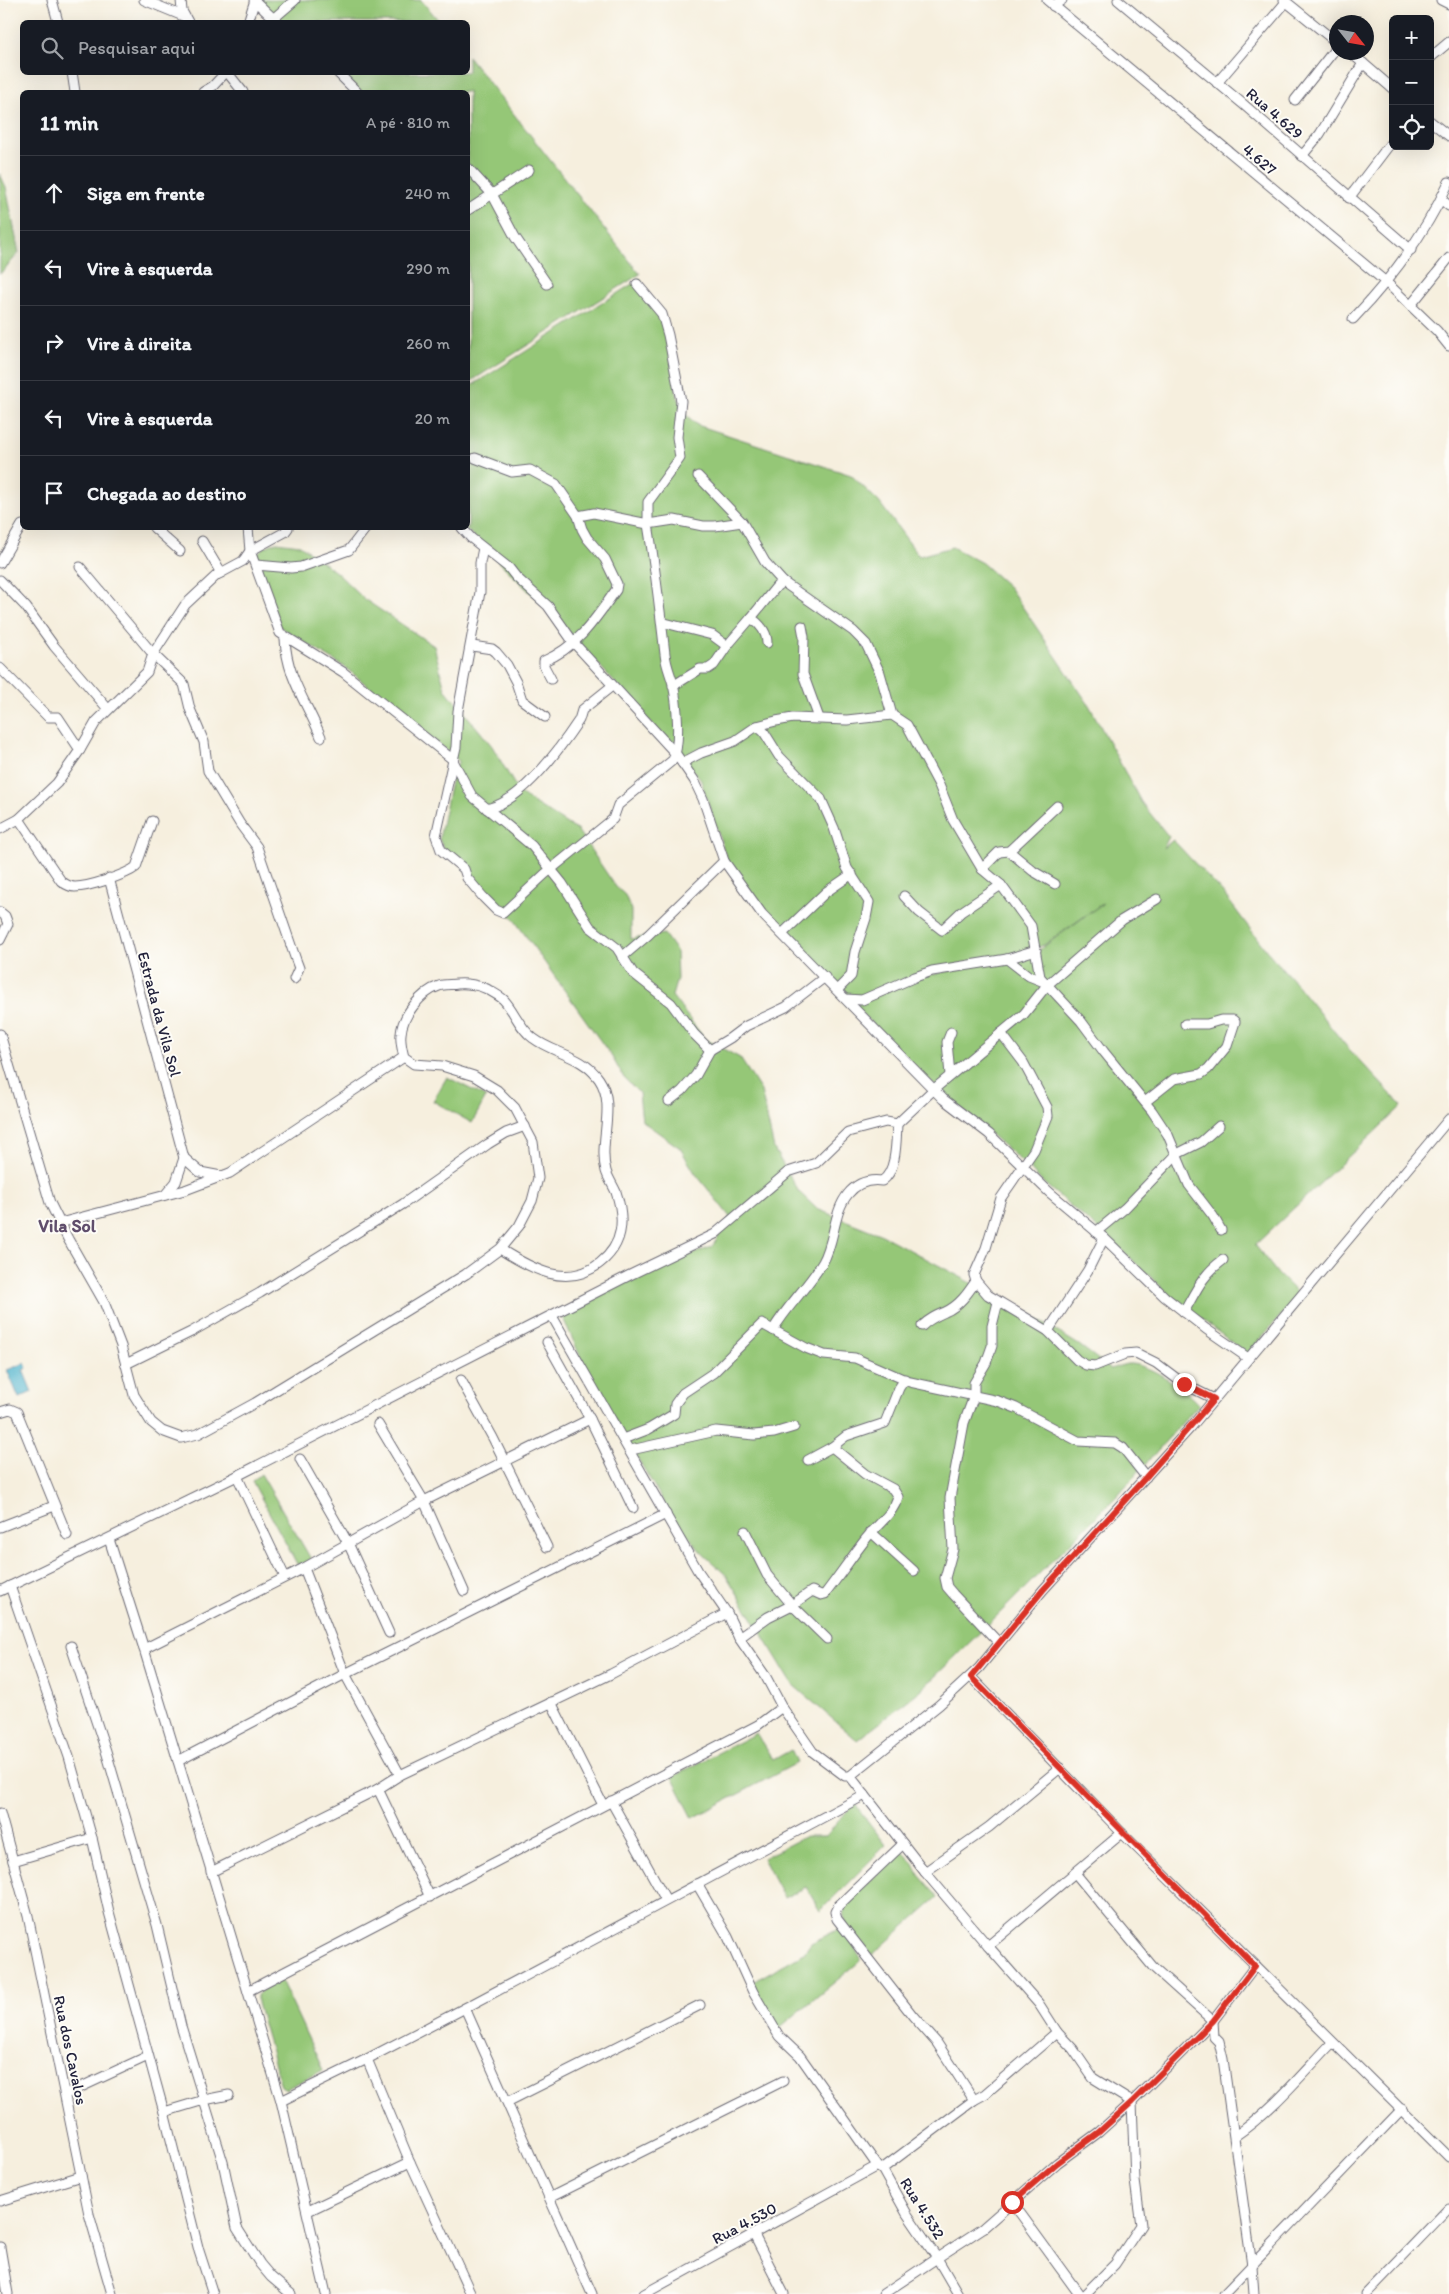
<!DOCTYPE html>
<html lang="pt">
<meta charset="utf-8">
<style>
:root{--surface:#171b24;--page:#242831;--text:#f1f3f6;--muted:#9ea1a6;--line:#363941}
body{margin:0;font-family:Itim,sans-serif;background:var(--page);color:var(--text)}
.controls{position:absolute;right:15px;top:15px;display:grid;overflow:hidden;border-radius:8px;box-shadow:0 5px 20px #0002}
.controls button{width:45px;height:45px;display:grid;place-items:center;padding:0;border:0;border-bottom:1px solid var(--line);background:var(--surface);color:var(--text);font:25px sans-serif}
.compass{position:absolute;left:1329px;top:15px;width:45px;height:45px;border-radius:50%;background:var(--surface);box-shadow:0 5px 20px #0002;rotate:121deg}
.stop{position:absolute;width:15px;height:15px;margin:-11px;border:4px solid #d93025;border-radius:50%;background:#fff}
.stop.end{background:#d93025;border-color:#fff;box-shadow:0 1px 5px #0008}
.list{margin:0;padding:0;list-style:none}
h2{display:flex;justify-content:space-between;align-items:center;height:65px;margin:0;padding:0 20px;font-size:21px}
h2 small{font-size:16px;font-weight:400;color:var(--muted)}
.list li{display:grid;grid-template-columns:32px 1fr auto;gap:15px;align-items:center;box-sizing:border-box;height:75px;padding:0 20px;border-top:1px solid var(--line)}
.list b{display:block;font-size:19px;white-space:nowrap}
.list em{font-size:16px;font-style:normal;color:var(--muted)}
.icon{flex:none;width:28px;height:28px;fill:none;stroke:currentColor;stroke-width:2;stroke-linecap:round;stroke-linejoin:round}
.map{position:relative;flex:none;width:1449px;height:2294px;overflow:hidden}
.search{position:absolute;background:var(--surface);box-shadow:0 5px 20px #0002;left:20px;top:20px;width:450px;height:55px;display:flex;align-items:center;gap:12px;box-sizing:border-box;padding:0 18px;border-radius:8px;color:var(--muted);font-size:19px}
.panel{position:absolute;background:var(--surface);box-shadow:0 5px 20px #0002;left:20px;top:90px;width:450px;height:440px;border-radius:8px}
.map>svg:first-child{display:block}
.green{fill:#95c777;stroke:#5c7459}
.water{fill:#4db2cc;stroke:#386a84}
.lines{fill:none;stroke-linecap:round;stroke-linejoin:round}
.street-casing{stroke:#6c6a74;stroke-width:11}
.street{stroke:#fff;stroke-width:9}
.route{stroke:#d93025;stroke-width:6}
.labels{text-anchor:middle;stroke-width:4;stroke-linejoin:round;paint-order:stroke}
.street-label{font-size:16px;fill:#22223b;stroke:#fdfcf7}
.neighbourhood-label{font-size:18px;font-weight:bold;fill:#604e6c;stroke:#fdfcf7}
</style>
<div class="map">
<svg width="1449" height="2294" viewBox="0 0 1449 2294">
<rect width="100%" height="100%" fill="#fdfcf7"/>
<filter id="ink" filterUnits="userSpaceOnUse"><feTurbulence type="fractalNoise" baseFrequency=".02" numOctaves="2"/><feDisplacementMap in="SourceGraphic" scale="10" xChannelSelector="R" yChannelSelector="G"/><feConvolveMatrix kernelMatrix="1 2 1 2 8 2 1 2 1" color-interpolation-filters="sRGB"/></filter>
<filter id="wash" filterUnits="userSpaceOnUse"><feTurbulence type="fractalNoise" baseFrequency=".0096" numOctaves="4" result="noise"/><feDisplacementMap in="SourceGraphic" scale="20" xChannelSelector="R" yChannelSelector="G"/><feGaussianBlur stdDeviation="1.12" result="paint"/><feColorMatrix in="noise" values="0 0 0 0 0 0 0 0 0 0 0 0 0 0 0 0 0 1.4 0 .05"/><feComposite in="paint" operator="in"/></filter>
<g filter="url(#wash)">
<rect width="100%" height="100%" fill="#f6efde"/>
<g class="green">
<path d="M256 0H421L440 22H280Z"/>
<path d="M468 56 640 274 468 383V92H361L340 73 468 72Z"/>
<path d="M0 174 6 187 19 253 0 274Z"/>
<path d="M640 279 655 304 666 334 677 394 684 413 697 425 851 475 879 502 919 556 952 547 982 563 1009 587 1089 705 1141 802 1169 837 1163 848 1173 840 1223 893 1266 950 1291 978 1347 1047 1402 1106 1255 1245 1278 1274 1299 1295 1247 1354 1171 1296 1114 1243 1040 1180 1029 1168 928 1079 854 1006 913 979 1039 950 1103 903 1044 945 1010 957 944 967 872 993 847 997 767 914 727 860 700 778 567 629 465 528H468V388Z"/>
<path d="M276 542 300 545 337 573 364 599 434 646 445 689 492 746 520 794 578 831 616 887 625 895 631 910V939L664 934 676 951 677 979 672 996 705 1039 740 1058 761 1091 774 1149 799 1192 817 1209 882 1235 1022 1310 1079 1345 1111 1369C1116 1367 1122 1365 1127 1364 1147 1362 1186 1389 1199 1404L1116 1497 1006 1607 921 1690 857 1740 793 1685 726 1575 701 1552 670 1513 590 1378 563 1318 633 1275 712 1247 730 1217 695 1173 680 1148 642 1121 639 1093 624 1078 612 1057 513 918 492 899 465 867 444 850 439 839 453 772 459 761 346 668 280 627 260 568 257 554 263 548Z"/>
<path d="M447 1077 486 1097 472 1123 433 1101Z"/>
<path d="M261 1474 311 1559 301 1565 297 1564 252 1481Z"/>
<path d="M756 1733 773 1760 791 1750 797 1763 693 1818 672 1777Z"/>
<path d="M854 1803 886 1845 820 1911 806 1887 784 1898 763 1858 806 1836H826Z"/>
<path d="M902 1851 914 1863 919 1875 938 1897 872 1955C859 1940 838 1925 845 1904Z"/>
<path d="M839 1929 852 1943 861 1958 859 1962 778 2029 751 1983 804 1953 811 1943Z"/>
<path d="M281 1980 323 2070 286 2089 281 2086 257 2003V1995L262 1990Z"/>
</g>
<path class="water" d="M25 1363 27 1368 23 1370 32 1392 19 1398 7 1370Z"/>
</g>
<g filter="url(#ink)">
<g class="lines">
<defs>
<g id="street">
<path d="M52 0 58 22"/>
<path d="M144 0 183 16"/>
<path d="M181 0 182 11 188 22"/>
<path d="M254 0 277 22"/>
<path d="M1047 0 1387 283 1437 331 1449 346"/>
<path d="M1118 0 1243 104 1411 250"/>
<path d="M1284 0 1336 42"/>
<path d="M1441 0 1449 4"/>
<path d="M1053 6 1062 0"/>
<path d="M273 19 295 0"/>
<path d="M248 22 255 0"/>
<path d="M1350 52 1393 89"/>
<path d="M1430 58 1449 42"/>
<path d="M72 72 75 92"/>
<path d="M227 72 243 92"/>
<path d="M337 72 357 92"/>
<path d="M1217 83 1286 2"/>
<path d="M203 92 213 86 226 72"/>
<path d="M1295 100 1336 48"/>
<path d="M1430 121 1449 136"/>
<path d="M1302 156 1320 134 1363 63"/>
<path d="M468 168 492 194 515 237 547 284"/>
<path d="M1349 198 1393 140"/>
<path d="M1441 199 1449 206"/>
<path d="M468 210 529 170"/>
<path d="M1411 305 1449 258"/>
<path d="M1353 319C1392 278 1425 234 1449 182"/>
<path d="M475 458 512 472 530 470 556 484 578 516 582 529 587 538 605 559 617 584 616 590C596 618 578 647 544 661V666L551 679"/>
<path d="M698 476 742 522 765 562 783 582 853 631 866 644 880 673 892 715"/>
<path d="M578 516 594 513 648 524V502L680 458 677 437 681 401 668 335 662 314 637 284"/>
<path d="M154 528 180 551"/>
<path d="M248 528 250 551 280 633 343 672 452 759 472 796 532 846 562 883 590 927 617 948 633 973 671 1003 694 1034 710 1050"/>
<path d="M462 528 471 538 509 568 516 577 548 606 574 643 676 754 694 780 703 799 724 861 762 914 943 1099 989 1134 1049 1192 1104 1238 1165 1297 1206 1329 1248 1358"/>
<path d="M202 541 221 573"/>
<path d="M483 548 480 563V592L458 711 456 747 436 836 441 850 464 869 467 878 483 897 496 910 503 913 545 874 613 819 618 805 673 760C681 743 677 702 673 684 670 673 666 665 665 654 660 610 655 567 648 524L674 520 703 526H715L742 522"/>
<path d="M0 563 22 525"/>
<path d="M256 565 291 568 301 567 349 550 366 528"/>
<path d="M80 567 153 654 184 684 190 709 204 742 208 771 240 824 257 847 296 960 299 968 294 979"/>
<path d="M0 580 26 607 54 646 108 709"/>
<path d="M662 620 665 623 712 635 727 646"/>
<path d="M802 626 804 637 803 674 819 718"/>
<path d="M285 638C286 676 307 703 321 737"/>
<path d="M767 643C767 633 760 624 751 618L777 586 783 582"/>
<path d="M472 646 492 649 496 652 507 665 516 682 522 700 545 717"/>
<path d="M0 668 48 717H58L80 750"/>
<path d="M673 686 700 669H708L714 665 727 646 751 618"/>
<path d="M757 726 764 732 779 756 821 799 834 828 847 868 869 902 866 918 855 952 851 976 837 990"/>
<path d="M682 763 701 753 735 741 757 726 776 721 793 718 847 720 892 715 907 725 939 785 953 820 982 869 1001 885 1031 926 1040 977 1081 1021 1104 1052 1152 1111 1168 1135 1189 1185 1213 1216 1221 1230"/>
<path d="M487 809C522 801 559 750 579 720L582 710 612 686"/>
<path d="M19 819 61 881C65 884 69 887 75 887 88 887 126 875 136 867L152 821"/>
<path d="M0 829 19 819 57 783 80 750 96 722 147 672 153 654 185 605 217 575 243 561 250 551 285 532 288 528"/>
<path d="M1009 851 1033 871 1055 884"/>
<path d="M982 869 999 852 1009 851 1057 806"/>
<path d="M109 878 184 1158 176 1182 165 1195"/>
<path d="M904 896 919 912 942 930 961 912 1001 885"/>
<path d="M0 912 5 916 8 924 0 940"/>
<path d="M782 934 826 892 852 874"/>
<path d="M622 957 648 935 724 861"/>
<path d="M1007 959 1029 976 1044 982"/>
<path d="M846 999 862 1000 915 977 932 971 1007 959 1036 950"/>
<path d="M1001 1033 1023 1062 1047 1107 1048 1116 1034 1150 1001 1198 986 1248 974 1275 976 1281 988 1295 1048 1331 1077 1360 1086 1365 1095 1366 1125 1354 1136 1353 1156 1363 1184 1384 1214 1399"/>
<path d="M0 1034 50 1203 68 1239 104 1302 121 1346 134 1395 151 1422 162 1431 181 1438 198 1434 255 1403 466 1274 500 1249 519 1226 532 1201 538 1178 533 1142 515 1108 497 1090 474 1076 442 1066 414 1064 404 1057C402 1049 400 1042 401 1034 402 1016 421 992 439 986 444 984 452 985 457 984 466 983 479 985 487 989 492 992 498 995 503 999 514 1010 519 1028 533 1038 554 1054 582 1055 599 1079 617 1105 598 1142 606 1171 608 1178 613 1185 616 1192 625 1219 624 1244 600 1263 567 1290 530 1268 500 1249"/>
<path d="M950 1075 947 1042 951 1032"/>
<path d="M669 1101 682 1091 696 1075 710 1050 730 1038 746 1026 786 1007 825 977"/>
<path d="M1145 1102 1174 1079 1201 1074 1208 1069 1227 1046 1235 1022 1233 1020H1221L1207 1024H1185"/>
<path d="M184 1158 200 1172 221 1176"/>
<path d="M60 1223 185 1190 230 1173 404 1057"/>
<path d="M1096 1232 1125 1208 1177 1154 1201 1142 1219 1126"/>
<path d="M998 1302 992 1326V1346L986 1363 974 1383V1396L964 1423 950 1498 953 1549 945 1578 947 1587 953 1594 999 1643"/>
<path d="M1184 1312C1196 1291 1202 1275 1223 1260"/>
<path d="M552 1316 698 1571 727 1613 739 1638 766 1677 782 1707 813 1752 845 1776H850L939 1705 979 1668 1043 1590 1191 1427 1449 1119"/>
<path d="M922 1326C929 1319 936 1316 945 1312 959 1306 968 1293 976 1281"/>
<path d="M773 1330C787 1306 808 1287 823 1262 835 1241 833 1212 848 1194 857 1183 868 1179 882 1181 897 1171 896 1141 897 1124"/>
<path d="M1048 1331 1088 1270 1104 1238"/>
<path d="M547 1342 590 1419 633 1508"/>
<path d="M126 1364 191 1332 260 1293 403 1204 488 1144 506 1133 525 1126"/>
<path d="M461 1380 493 1438 547 1547"/>
<path d="M0 1412 10 1409 17 1412 67 1535"/>
<path d="M378 1424 424 1501 304 1568 345 1674 400 1775"/>
<path d="M623 1439 649 1429 674 1414 675 1404 683 1393 713 1373 762 1324 806 1348 824 1355 855 1358 910 1382 998 1401 1016 1408 1078 1441 1115 1443 1123 1448 1146 1477"/>
<path d="M631 1450 716 1431 754 1435 774 1433 794 1427"/>
<path d="M300 1459 348 1543 389 1633"/>
<path d="M808 1460 832 1447 846 1436 885 1423 899 1388 905 1379"/>
<path d="M237 1476 285 1577"/>
<path d="M0 1527 54 1506"/>
<path d="M745 1531 767 1575 792 1605 827 1639"/>
<path d="M871 1532 914 1571"/>
<path d="M109 1539 144 1649 281 2101 326 2294"/>
<path d="M10 1586 69 1757 92 1838 109 1912 164 2112 199 2251 213 2294"/>
<path d="M0 1591 237 1476 630 1275 715 1234 788 1172 816 1163 848 1132 886 1122 897 1124 933 1090 1024 1014 1047 985 1122 920 1157 899"/>
<path d="M464 1591 424 1501 590 1419"/>
<path d="M739 1638 768 1617 792 1605 812 1591 821 1595 825 1594C839 1576 851 1558 865 1540 876 1525 892 1516 898 1497L893 1489 865 1474 832 1447"/>
<path d="M71 1646 106 1751 157 1925 181 2026 223 2162 237 2228 260 2264 271 2277 291 2294"/>
<path d="M144 1649 304 1568"/>
<path d="M971 1677 1122 1833 1449 2157"/>
<path d="M551 1702 603 1805"/>
<path d="M178 1761 345 1674 666 1514"/>
<path d="M850 1776 925 1872 988 1946"/>
<path d="M378 1789 430 1897"/>
<path d="M611 1801 666 1900"/>
<path d="M0 1813 28 1916 89 2214 112 2294"/>
<path d="M903 1844 838 1906 835 1912 837 1919 913 2016 937 2043 974 2100"/>
<path d="M13 1861 92 1838"/>
<path d="M211 1872 378 1789 400 1775 611 1674 727 1613"/>
<path d="M925 1872 989 1827 1060 1768"/>
<path d="M1075 1873 1153 1967 1213 2021 1214 2037 1219 2042 1223 2059 1252 2266 1254 2294"/>
<path d="M697 1884 728 1937 753 1992 779 2036 800 2056 879 2168 882 2169 974 2100 985 2094 1057 2032 1073 2049 1093 2078 1132 2102 1135 2181 1141 2225 1115 2264 1085 2294"/>
<path d="M248 1991 758 1725 782 1707"/>
<path d="M465 2008 592 2294"/>
<path d="M1057 2032 1039 2004 988 1946 1122 1833"/>
<path d="M367 2059 410 2162 471 2294"/>
<path d="M66 2094 148 2056"/>
<path d="M281 2101 367 2059 465 2008 865 1795"/>
<path d="M507 2102 700 2005"/>
<path d="M164 2112 204 2100 229 2095"/>
<path d="M1235 2136C1272 2111 1302 2074 1332 2043"/>
<path d="M882 2169 907 2214 937 2258 883 2294"/>
<path d="M551 2197 783 2081"/>
<path d="M0 2201 81 2176"/>
<path d="M1012 2202 1079 2294"/>
<path d="M308 2211 410 2162"/>
<path d="M754 2235 784 2294"/>
<path d="M0 2247 8 2294"/>
<path d="M644 2294 877 2166"/>
<path d="M958 2294 937 2258 983 2228 1057 2163 1099 2132 1132 2102 1213 2021 1255 1966"/>
<path d="M1224 2294 1402 2109"/>
<path d="M1366 2294 1449 2208"/>
</g>
</defs>
<use href="#street" class="street-casing"/>
<use href="#street" class="street"/>
</g>
</g>
<g class="lines" filter="url(#ink)">
<path class="route" d="M1012 2202 1057 2163 1099 2132 1132 2102 1213 2021 1255 1966 971 1677 1043 1590 1146 1477 1214 1399 1184 1384"/>
</g>
<g class="labels">
<g class="street-label">
<text transform="translate(1275 113) rotate(41)" y="6">Rua 4.629</text>
<text transform="translate(1260 159) rotate(40)" y="6">4.627</text>
<text transform="translate(160 1014) rotate(75)" y="6">Estrada da Vila Sol</text>
<text transform="translate(71 2050) rotate(78)" y="6">Rua dos Cavalos</text>
<text transform="translate(923 2208) rotate(58)" y="6">Rua 4.532</text>
<text transform="translate(744 2223) rotate(-28)" y="6">Rua 4.530</text>
</g>
<g class="neighbourhood-label">
<text x="67" y="1232">Vila Sol</text>
</g>
</g>
</svg>
<div class="controls">
<button>+</button>
<button>−</button>
<button><svg class="icon" aria-label="locate" viewBox="0 0 24 24"><circle cx="12" cy="12" r="6"/><path d="M12 2v4M12 18v4M2 12h4M18 12h4"/></svg></button>
</div>
<svg class="compass" viewBox="-18 -18 36 36"><path d="M0-13l5 13h-10z" fill="#e53935"/><path d="M0 13l5-13h-10z" fill="#9ea1a6"/></svg>
<div class="stop" style="left:1012px;top:2202px"></div>
<div class="stop end" style="left:1184px;top:1384px"></div>
<div class="search"><svg class="icon" aria-label="search" viewBox="0 0 24 24"><circle cx="10" cy="10" r="6"/><path d="M15 15l6 6"/></svg>Pesquisar aqui</div>
<section class="panel">
<h2>11 min<small>A pé · 810 m</small></h2>
<ul class="list">
<li><svg class="icon" aria-label="ahead" viewBox="0 0 24 24"><path d="M12 20V5M6 11l6-6 6 6"/></svg><div><b>Siga em frente</b></div><em>240 m</em></li>
<li><svg class="icon" aria-label="left" viewBox="0 0 24 24"><path d="M17 20v-9H6M10 6l-5 5 5 5"/></svg><div><b>Vire à esquerda</b></div><em>290 m</em></li>
<li><svg class="icon" aria-label="right" viewBox="0 0 24 24"><path d="M7 20v-9h11M14 6l5 5-5 5"/></svg><div><b>Vire à direita</b></div><em>260 m</em></li>
<li><svg class="icon" aria-label="left" viewBox="0 0 24 24"><path d="M17 20v-9H6M10 6l-5 5 5 5"/></svg><div><b>Vire à esquerda</b></div><em>20 m</em></li>
<li><svg class="icon" aria-label="arrive" viewBox="0 0 24 24"><path d="M6 21V4h12l-3 4 3 4H6"/></svg><div><b>Chegada ao destino</b></div></li>
</ul>
</section>
</div>
